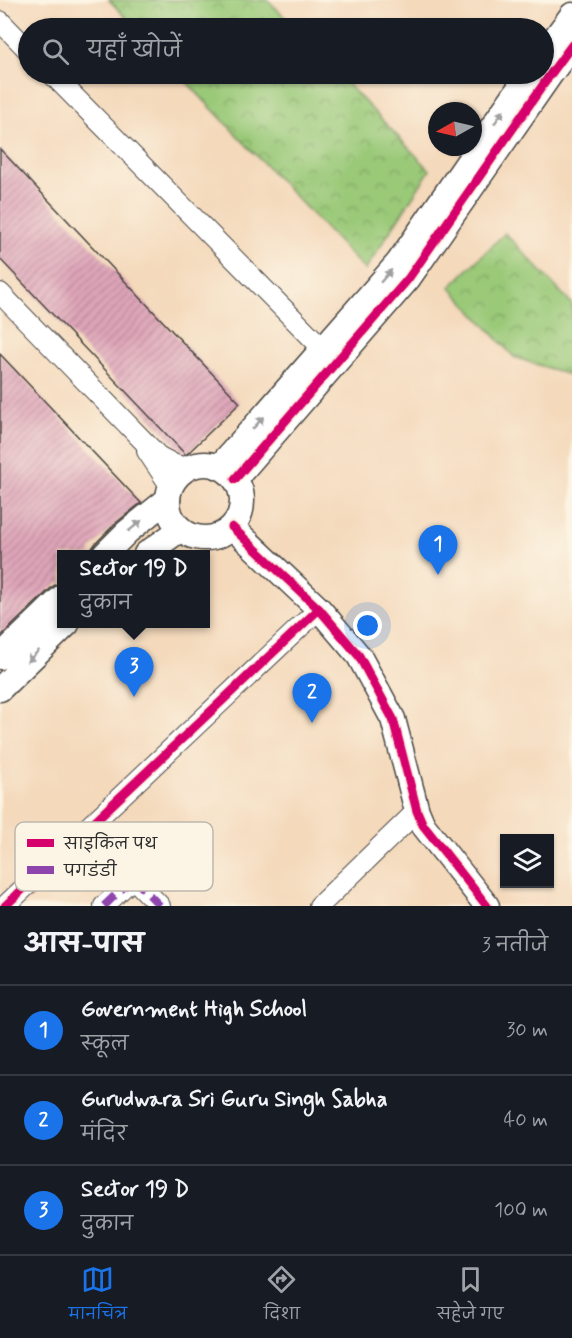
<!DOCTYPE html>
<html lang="hi">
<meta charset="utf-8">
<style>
:root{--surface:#171b24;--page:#20242c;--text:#f1f3f6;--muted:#9ea1a6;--line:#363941;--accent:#1a73e8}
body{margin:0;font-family:Mynerve,"Playpen Sans Deva",sans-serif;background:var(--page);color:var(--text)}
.controls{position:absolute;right:18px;bottom:18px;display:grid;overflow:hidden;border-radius:0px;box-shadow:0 2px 4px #0004}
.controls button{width:54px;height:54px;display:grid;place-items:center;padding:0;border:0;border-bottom:2px solid var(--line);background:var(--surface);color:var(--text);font:30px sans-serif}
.compass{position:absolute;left:428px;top:102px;width:54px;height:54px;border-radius:50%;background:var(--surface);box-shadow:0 2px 4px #0004;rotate:262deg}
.you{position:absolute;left:368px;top:626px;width:21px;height:21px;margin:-15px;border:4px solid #fff;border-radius:50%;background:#1a73e8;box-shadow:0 0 0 9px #1a73e833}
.badge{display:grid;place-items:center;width:39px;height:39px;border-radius:50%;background:var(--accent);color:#fff;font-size:20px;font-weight:700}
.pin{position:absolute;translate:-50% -50px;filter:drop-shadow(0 2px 3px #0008)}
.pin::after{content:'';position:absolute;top:32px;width:21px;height:18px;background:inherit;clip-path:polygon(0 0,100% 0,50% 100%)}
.popup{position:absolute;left:57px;top:550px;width:153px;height:78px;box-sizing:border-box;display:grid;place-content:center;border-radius:0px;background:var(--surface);filter:drop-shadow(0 2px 4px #0005);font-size:20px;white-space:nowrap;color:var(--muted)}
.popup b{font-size:22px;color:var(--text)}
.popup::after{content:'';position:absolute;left:50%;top:100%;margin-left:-12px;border:12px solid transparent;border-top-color:var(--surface)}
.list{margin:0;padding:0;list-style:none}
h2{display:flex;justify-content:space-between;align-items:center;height:78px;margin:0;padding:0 24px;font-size:26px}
h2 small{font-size:20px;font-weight:400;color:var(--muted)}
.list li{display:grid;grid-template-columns:39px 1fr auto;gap:18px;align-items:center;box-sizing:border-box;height:90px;padding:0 24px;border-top:2px solid var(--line)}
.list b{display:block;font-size:22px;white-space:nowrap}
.list p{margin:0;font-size:20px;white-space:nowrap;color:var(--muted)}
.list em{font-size:20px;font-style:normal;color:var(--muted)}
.icon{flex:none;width:33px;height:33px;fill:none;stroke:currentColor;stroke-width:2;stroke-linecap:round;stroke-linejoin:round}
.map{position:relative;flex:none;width:572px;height:906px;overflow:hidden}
.search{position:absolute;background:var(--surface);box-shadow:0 2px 4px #0004;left:18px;right:18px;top:18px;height:66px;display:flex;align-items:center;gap:15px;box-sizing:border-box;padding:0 21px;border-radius:33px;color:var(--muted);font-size:22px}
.sheet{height:348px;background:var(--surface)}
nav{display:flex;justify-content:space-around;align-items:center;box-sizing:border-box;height:84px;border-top:2px solid var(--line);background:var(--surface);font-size:16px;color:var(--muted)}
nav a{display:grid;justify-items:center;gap:3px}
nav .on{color:var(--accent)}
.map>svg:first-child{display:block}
.park{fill:url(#park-crowns);stroke:#627a52;stroke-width:1.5}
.building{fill:url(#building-hatch)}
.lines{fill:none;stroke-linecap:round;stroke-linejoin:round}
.minor-casing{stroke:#494541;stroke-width:22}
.tertiary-casing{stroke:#494541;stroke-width:27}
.minor{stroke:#fff;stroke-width:20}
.tertiary{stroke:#fff;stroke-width:24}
.quiet{stroke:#8e44ad;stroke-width:8;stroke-dasharray:15 8;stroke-linecap:butt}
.cycleway-casing{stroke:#fcf5e5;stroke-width:13}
.cycleway{stroke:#d6006c;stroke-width:9}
.oneway{fill:#a0a0a0}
.key{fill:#fcf5e5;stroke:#bdb8ad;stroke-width:1.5}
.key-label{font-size:16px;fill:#2b2b2b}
</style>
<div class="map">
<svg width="572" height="906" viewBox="0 0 572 906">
<defs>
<pattern id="park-crowns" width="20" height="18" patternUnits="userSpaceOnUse" patternTransform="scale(1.5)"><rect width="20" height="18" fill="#9ac978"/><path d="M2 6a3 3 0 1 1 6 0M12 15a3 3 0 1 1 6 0" fill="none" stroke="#7ea363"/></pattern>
<pattern id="building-hatch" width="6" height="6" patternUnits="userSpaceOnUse" patternTransform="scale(1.5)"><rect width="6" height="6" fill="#dfa5b9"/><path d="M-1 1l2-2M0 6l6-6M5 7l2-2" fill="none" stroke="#b58797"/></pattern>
</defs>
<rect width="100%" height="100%" fill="#fcf5e5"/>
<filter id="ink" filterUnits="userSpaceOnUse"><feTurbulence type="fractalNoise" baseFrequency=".0167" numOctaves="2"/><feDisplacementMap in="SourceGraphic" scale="12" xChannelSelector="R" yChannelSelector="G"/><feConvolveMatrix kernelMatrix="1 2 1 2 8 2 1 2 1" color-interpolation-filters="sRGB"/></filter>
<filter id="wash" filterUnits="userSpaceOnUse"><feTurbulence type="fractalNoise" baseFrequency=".008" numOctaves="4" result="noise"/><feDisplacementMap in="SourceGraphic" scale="24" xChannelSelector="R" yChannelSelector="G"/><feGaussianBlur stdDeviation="1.35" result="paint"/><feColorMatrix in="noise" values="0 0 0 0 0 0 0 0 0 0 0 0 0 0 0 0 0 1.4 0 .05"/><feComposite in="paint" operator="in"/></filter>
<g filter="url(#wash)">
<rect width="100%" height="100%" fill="#f4d9bb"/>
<g class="park">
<path d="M109 0H268L295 28H136Z"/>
<path d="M179 74H338L430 170 365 270Z"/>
<path d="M505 233 572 304V376L514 357 450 287Z"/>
</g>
<g id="blocks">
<g class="building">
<path d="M0 149 240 403 186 455 0 259Z"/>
<path d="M0 354 141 503 117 522 95 544 91 550V555H62V583H58L52 587 0 637Z"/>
</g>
</g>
</g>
<g filter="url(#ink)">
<use href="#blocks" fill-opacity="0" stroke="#494541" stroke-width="1.5"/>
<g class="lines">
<defs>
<g id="minor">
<path d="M0 21 28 50"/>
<path d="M52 74 332 358"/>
<path d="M0 293 158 456 175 465 189 468"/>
<path d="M147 451 171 487"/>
<path d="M82 832 133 878 160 906"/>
<path d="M5 906 319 609"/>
<path d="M104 906 133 878"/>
<path d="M319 906 417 811"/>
</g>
<g id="tertiary">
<path d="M544 53 572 15"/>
<circle cx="205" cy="501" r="37"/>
<path d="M219 467 398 263 529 74"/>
<path d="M235 479 408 279 550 75 572 45"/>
<path d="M232 527 319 609 359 656 393 719 417 811 423 825 487 906"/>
<path d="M105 554 127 532 168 499"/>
<path d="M146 554 181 529"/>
<path d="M0 657 62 597"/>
<path d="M0 689 67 624"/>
</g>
</defs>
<use href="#minor" class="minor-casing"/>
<use href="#tertiary" class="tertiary-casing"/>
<use href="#minor" class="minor"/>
<use href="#tertiary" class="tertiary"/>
<g class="quiet">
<path d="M82 832 133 878 160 906"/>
<path d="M104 906 133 878"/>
</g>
<defs>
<g id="cycleway">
<path d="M235 479 408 279 550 75 572 45"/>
<path d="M232 527 319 609 359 656 393 719 417 811 423 825 487 906"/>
<path d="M5 906 319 609"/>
</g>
</defs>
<use href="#cycleway" class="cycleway-casing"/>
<use href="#cycleway" class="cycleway"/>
</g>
<defs><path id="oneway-solid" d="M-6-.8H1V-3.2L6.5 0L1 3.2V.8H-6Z" transform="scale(1.5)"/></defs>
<g class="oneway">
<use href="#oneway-solid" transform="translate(499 117) rotate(-55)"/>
<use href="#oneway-solid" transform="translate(386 276) rotate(-49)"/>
<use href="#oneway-solid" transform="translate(258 423) rotate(-49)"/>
<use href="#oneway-solid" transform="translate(135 526) rotate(-39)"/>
<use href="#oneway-solid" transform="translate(33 656) rotate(136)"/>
</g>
</g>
<rect x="15" y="822" width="198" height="69" rx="9" class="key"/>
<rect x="27" y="839" width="27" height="8" fill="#d6006c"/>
<rect x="27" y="866" width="27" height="8" fill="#8e44ad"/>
<g class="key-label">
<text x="64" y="849">साइकिल पथ</text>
<text x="64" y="876">पगडंडी</text>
</g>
</svg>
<div class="controls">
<button><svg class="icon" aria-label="layers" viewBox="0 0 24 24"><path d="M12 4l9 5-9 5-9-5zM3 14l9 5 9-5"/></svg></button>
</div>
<svg class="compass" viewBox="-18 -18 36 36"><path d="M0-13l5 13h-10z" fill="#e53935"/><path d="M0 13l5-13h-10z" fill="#9ea1a6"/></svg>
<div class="you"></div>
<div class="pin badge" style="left:438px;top:575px">1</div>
<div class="pin badge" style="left:312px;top:723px">2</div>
<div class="pin badge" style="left:134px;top:697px">3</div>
<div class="popup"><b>Sector 19 D</b>दुकान</div>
<div class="search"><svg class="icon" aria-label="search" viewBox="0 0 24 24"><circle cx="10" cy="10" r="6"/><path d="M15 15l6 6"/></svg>यहाँ खोजें</div>
</div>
<section class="sheet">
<h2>आस-पास<small>3 नतीजे</small></h2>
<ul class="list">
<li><span class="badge">1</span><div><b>Government High School</b><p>स्कूल</p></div><em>30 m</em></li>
<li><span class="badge">2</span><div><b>Gurudwara Sri Guru Singh Sabha</b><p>मंदिर</p></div><em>40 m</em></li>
<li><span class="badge">3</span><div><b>Sector 19 D</b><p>दुकान</p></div><em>100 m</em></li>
</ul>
</section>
<nav>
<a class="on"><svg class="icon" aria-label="map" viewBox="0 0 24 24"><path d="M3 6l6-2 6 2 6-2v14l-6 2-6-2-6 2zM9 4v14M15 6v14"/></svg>मानचित्र</a>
<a><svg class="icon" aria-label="directions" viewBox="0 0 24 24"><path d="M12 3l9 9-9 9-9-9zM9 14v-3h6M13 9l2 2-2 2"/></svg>दिशा</a>
<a><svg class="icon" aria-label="saved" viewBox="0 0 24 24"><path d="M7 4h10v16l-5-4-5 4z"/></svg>सहेजे गए</a>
</nav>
